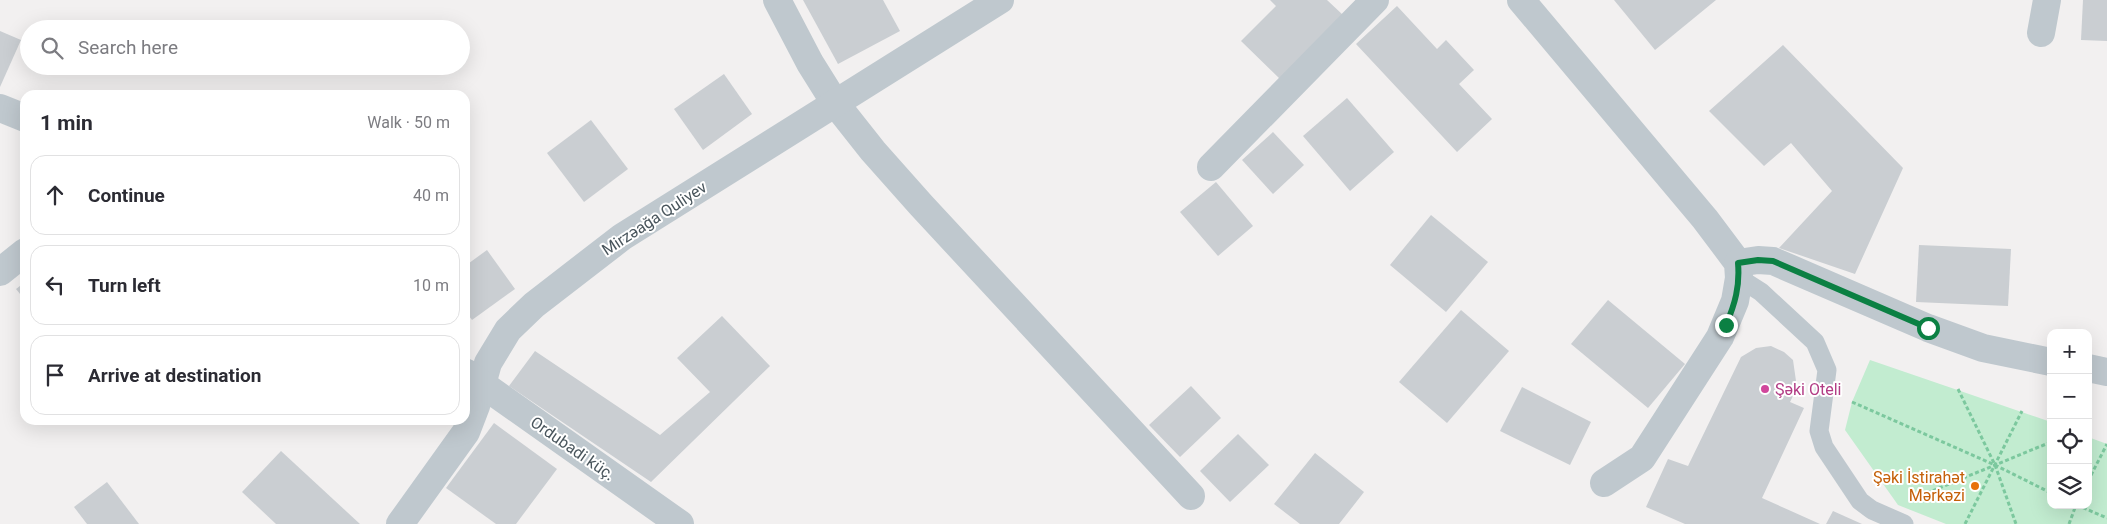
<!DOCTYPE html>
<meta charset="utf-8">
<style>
:root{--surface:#fff;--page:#f2f2f3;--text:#2b2b33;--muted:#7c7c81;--line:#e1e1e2}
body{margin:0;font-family:Roboto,sans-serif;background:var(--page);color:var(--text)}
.controls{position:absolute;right:15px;bottom:15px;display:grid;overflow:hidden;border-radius:10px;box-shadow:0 5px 20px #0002}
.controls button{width:45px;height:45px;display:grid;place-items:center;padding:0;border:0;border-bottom:1px solid var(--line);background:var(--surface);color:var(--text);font:25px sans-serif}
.stop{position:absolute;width:15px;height:15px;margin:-11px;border:4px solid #0b8043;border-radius:50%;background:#fff}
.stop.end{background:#0b8043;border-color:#fff;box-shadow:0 1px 5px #0008}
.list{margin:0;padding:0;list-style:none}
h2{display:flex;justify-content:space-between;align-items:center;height:65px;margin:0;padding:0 20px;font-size:21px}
h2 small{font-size:16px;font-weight:400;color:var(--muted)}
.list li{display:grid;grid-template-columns:32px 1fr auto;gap:15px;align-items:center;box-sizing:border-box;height:80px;margin:0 10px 10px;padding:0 10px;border:1px solid var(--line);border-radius:15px}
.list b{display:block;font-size:19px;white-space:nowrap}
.list em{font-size:16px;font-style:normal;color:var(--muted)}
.icon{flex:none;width:28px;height:28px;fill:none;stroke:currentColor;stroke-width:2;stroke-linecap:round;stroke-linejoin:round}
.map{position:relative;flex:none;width:2107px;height:524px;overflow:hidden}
.search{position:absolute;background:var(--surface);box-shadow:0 5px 20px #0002;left:20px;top:20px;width:450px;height:55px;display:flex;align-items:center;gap:12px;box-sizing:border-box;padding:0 18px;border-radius:28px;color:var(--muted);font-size:19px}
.panel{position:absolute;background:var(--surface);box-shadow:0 5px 20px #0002;left:20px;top:90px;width:450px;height:335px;border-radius:15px}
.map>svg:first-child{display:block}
.green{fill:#c2ecd0}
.building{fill:#caced2}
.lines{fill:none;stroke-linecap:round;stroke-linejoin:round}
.path{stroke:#7cc89e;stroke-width:3;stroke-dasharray:4 2.5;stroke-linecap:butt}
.service{stroke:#bfc8ce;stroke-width:19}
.minor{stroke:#bfc8ce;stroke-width:28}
.tertiary{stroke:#bfc8ce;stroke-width:28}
.route{stroke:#0b8043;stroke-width:6}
.hotel-dot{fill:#d1479c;stroke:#fff;stroke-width:2}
.food-dot{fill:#e8710a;stroke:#fff;stroke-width:2}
.labels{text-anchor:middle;stroke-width:4;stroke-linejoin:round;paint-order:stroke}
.street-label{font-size:16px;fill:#49555c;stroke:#fff}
.hotel-label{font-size:16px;fill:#b23c85;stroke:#fff;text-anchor:start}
.food-label{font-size:16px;fill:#c56008;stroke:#fff;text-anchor:end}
</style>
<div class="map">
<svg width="2107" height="524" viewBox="0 0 2107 524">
<rect width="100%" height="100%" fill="#f2f0f0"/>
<path class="green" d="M1870 360 2051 422V505H2088V437L2107 444V524H1946L1898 505 1845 430 1852 402Z"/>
<g class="building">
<path d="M803 0H883L900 31 838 64Z"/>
<path d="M1270 0H1327L1343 15 1280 79 1241 41 1276 6Z"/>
<path d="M1614 0H1716L1655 50Z"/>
<path d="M2083 0H2107V41L2081 40Z"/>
<path d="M1397 6 1437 49 1446 40 1474 70 1459 84 1492 119 1457 152 1356 44Z"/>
<path d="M0 31 21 40 0 87Z"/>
<path d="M1783 45 1903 168 1855 274 1779 248 1832 191 1791 143 1764 166 1709 111Z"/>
<path d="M724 74 752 114 703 150 674 109Z"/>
<path d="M1347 98 1394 152 1350 191 1303 136Z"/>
<path d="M591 120 628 169 584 202 547 153Z"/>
<path d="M1273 132 1304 165 1273 194 1242 160Z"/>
<path d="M1216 182 1253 226 1218 256 1180 212Z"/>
<path d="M1431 215 1488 262 1446 312 1390 265Z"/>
<path d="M1919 245 2011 249 2008 306 1916 302Z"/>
<path d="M487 250 515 289 472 320 465 311V266Z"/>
<path d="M25 282V300L16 289Z"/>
<path d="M1608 300 1685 364 1648 408 1571 344Z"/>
<path d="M1461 310 1509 351 1447 423 1399 382Z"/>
<path d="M722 316 770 366 651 482 509 386 535 351 660 435 710 392 677 358Z"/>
<path d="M1771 346 1784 352 1793 360 1797 388 1790 402 1804 408 1762 498 1820 524H1685L1646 507 1668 459 1688 466 1741 357 1756 348Z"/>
<path d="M1191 386 1221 418 1180 457 1149 425Z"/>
<path d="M1522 387 1591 422 1570 465 1500 431Z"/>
<path d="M494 423 557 469 516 524H496L446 488Z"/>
<path d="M1238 434 1269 465 1230 502 1200 471Z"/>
<path d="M281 451 360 524H276L242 492Z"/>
<path d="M1315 453 1364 492 1339 524H1300L1274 504Z"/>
<path d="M107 482 139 524H87L74 507Z"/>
<path d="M1833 511 1862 524H1826Z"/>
</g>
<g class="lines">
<g class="path">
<path d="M1958 389 1995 465 2016 524"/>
<path d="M1852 402 1995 465 2051 493"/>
<path d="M2088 481 2107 444"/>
<path d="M1915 498 2051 442"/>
<path d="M2077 505 2107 518"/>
<path d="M1965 524 2022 411"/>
<path d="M2069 524 2076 505"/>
</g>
<path class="service" d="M1739 278 1761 292 1815 342 1827 370 1819 431 1824 447 1860 501 1872 510 1904 524"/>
<g class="minor">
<path d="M777 0 810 63 835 103 873 151 921 205 1191 496"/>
<path d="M1521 0 1705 219 1738 263 1739 278 1735 301 1720 337 1642 458 1604 483"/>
<path d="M2041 33 2047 0"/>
<path d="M1211 167 1375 0"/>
<path d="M1738 263 1758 260 1773 261 1928 328 1983 348 2051 362"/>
<path d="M0 272 25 252"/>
<path d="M2088 368 2107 372"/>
<path d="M400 524 466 432 476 406 488 363 508 330 534 305 622 237 1000 0"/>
</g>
<g class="tertiary">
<path d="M0 108 25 118"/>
<path d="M465 372 680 524"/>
</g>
</g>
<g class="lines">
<path class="route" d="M1726 325C1735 304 1740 286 1738 263L1758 260 1773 261 1928 328"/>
</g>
<circle class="hotel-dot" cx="1765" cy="389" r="5"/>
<circle class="food-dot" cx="1975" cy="486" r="5"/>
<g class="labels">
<g class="street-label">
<text transform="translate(654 218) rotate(-33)" y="6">Mirzəağa Quliyev</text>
<text transform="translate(573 448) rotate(35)" y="6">Ordubadi küç.</text>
</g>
<g class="hotel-label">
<text x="1775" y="395">Şəki Oteli</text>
</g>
<g class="food-label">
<text x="1965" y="483">Şəki İstirahət<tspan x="1965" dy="18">Mərkəzi</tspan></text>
</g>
</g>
</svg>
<div class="controls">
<button>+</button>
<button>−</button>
<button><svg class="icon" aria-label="locate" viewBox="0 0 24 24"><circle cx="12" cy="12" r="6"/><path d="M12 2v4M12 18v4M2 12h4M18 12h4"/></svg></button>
<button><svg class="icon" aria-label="layers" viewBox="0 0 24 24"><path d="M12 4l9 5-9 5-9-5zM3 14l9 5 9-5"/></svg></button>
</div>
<div class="stop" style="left:1928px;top:328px"></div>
<div class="stop end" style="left:1726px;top:325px"></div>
<div class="search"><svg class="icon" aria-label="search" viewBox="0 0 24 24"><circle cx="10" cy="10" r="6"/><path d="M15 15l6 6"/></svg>Search here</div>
<section class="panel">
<h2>1 min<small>Walk · 50 m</small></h2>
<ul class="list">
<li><svg class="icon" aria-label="ahead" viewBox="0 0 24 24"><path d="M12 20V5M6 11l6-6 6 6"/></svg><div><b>Continue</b></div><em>40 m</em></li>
<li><svg class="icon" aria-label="left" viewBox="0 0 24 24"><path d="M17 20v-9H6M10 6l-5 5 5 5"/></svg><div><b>Turn left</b></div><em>10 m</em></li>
<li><svg class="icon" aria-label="arrive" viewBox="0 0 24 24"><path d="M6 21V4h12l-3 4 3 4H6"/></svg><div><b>Arrive at destination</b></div></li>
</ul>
</section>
</div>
